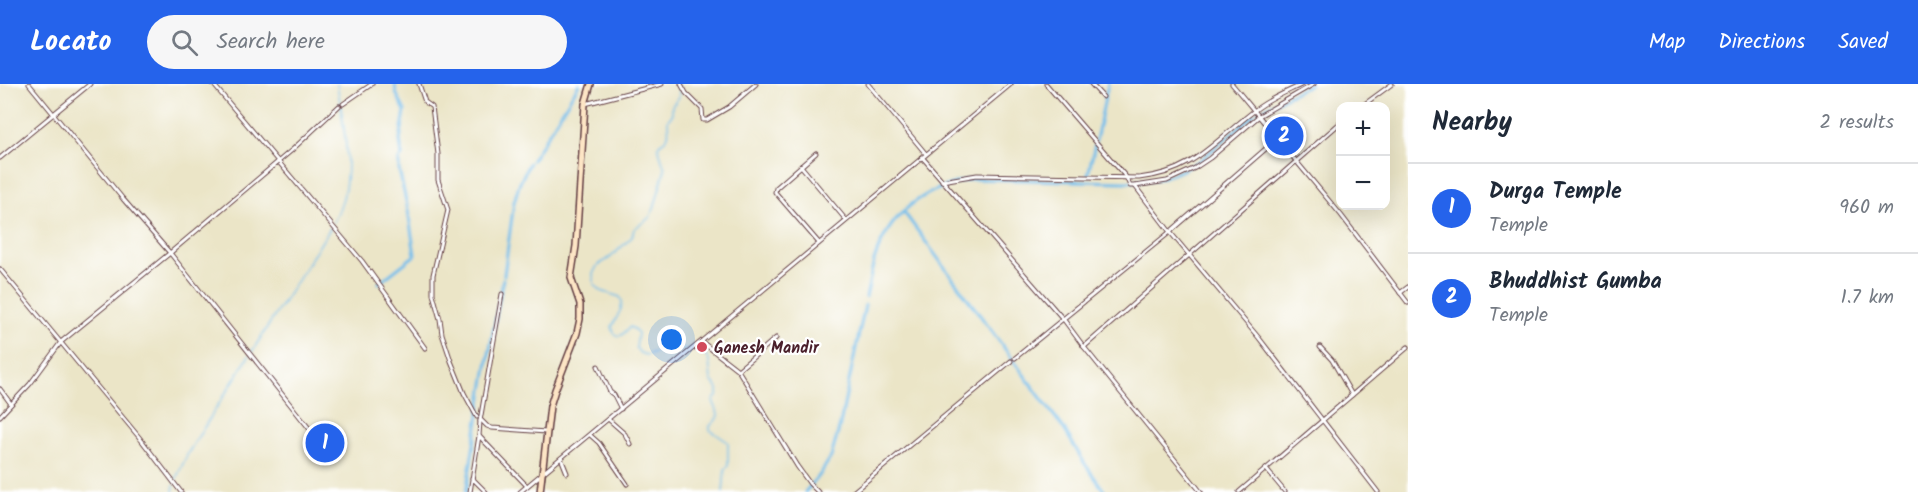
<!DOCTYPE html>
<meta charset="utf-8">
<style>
:root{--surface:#fff;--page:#f6f6f7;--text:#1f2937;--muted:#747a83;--line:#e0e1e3;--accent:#2563eb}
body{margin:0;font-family:Kalam,sans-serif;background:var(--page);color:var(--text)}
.controls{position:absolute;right:18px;top:18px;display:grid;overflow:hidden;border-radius:12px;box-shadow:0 6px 24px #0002}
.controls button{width:54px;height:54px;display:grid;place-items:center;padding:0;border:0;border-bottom:2px solid var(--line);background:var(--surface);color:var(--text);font:30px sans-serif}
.you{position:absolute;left:672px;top:256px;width:21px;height:21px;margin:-15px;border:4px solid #fff;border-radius:50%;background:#1a73e8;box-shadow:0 0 0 9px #1a73e833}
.badge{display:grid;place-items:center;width:39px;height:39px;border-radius:50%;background:var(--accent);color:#fff;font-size:20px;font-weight:700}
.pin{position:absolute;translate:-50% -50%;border:3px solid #fff;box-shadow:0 2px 6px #0006}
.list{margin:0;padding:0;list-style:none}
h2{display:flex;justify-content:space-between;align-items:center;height:78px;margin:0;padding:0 24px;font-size:26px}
h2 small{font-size:20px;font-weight:400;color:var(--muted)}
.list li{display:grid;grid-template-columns:39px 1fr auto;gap:18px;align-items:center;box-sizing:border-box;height:90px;padding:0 24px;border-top:2px solid var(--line)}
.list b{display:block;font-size:22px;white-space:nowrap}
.list p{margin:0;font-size:20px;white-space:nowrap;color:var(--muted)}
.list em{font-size:20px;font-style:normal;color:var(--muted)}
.icon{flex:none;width:33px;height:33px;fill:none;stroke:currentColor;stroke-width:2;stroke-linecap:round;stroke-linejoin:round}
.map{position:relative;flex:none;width:1408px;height:408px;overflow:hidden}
header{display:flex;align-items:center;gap:36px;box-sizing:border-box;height:84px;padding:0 30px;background:var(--accent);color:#fff}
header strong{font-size:28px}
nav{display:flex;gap:33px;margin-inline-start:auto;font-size:21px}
.search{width:420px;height:54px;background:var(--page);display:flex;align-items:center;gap:15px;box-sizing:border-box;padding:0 21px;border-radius:33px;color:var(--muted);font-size:22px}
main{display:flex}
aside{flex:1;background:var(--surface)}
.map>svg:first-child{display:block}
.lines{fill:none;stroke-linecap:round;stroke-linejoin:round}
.stream{stroke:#72beec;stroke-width:1.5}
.canal{stroke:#72beec;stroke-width:3}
.street-casing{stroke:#623d42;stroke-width:5}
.secondary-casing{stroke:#623d42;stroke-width:8}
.street{stroke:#fff;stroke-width:3}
.secondary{stroke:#fde5c5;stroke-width:5}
.poi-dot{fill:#d1495b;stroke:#fff;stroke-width:2}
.labels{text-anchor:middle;stroke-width:4.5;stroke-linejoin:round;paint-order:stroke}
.poi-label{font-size:16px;font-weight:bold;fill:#4a1f2b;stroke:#fff;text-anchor:start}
</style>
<header>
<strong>Locato</strong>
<div class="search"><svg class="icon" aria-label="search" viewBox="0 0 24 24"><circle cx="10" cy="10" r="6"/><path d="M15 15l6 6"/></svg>Search here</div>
<nav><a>Map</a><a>Directions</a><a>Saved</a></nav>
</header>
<main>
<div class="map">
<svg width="1408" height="408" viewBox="0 0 1408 408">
<rect width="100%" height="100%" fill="#fff"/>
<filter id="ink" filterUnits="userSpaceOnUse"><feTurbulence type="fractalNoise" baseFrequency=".0167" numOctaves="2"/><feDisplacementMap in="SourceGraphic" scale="12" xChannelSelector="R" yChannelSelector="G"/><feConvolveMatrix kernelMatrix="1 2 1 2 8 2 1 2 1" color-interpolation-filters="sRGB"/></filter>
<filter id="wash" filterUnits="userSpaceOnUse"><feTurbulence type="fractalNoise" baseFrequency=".008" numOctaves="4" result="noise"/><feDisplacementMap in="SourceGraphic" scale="24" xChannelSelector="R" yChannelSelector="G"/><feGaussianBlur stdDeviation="1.35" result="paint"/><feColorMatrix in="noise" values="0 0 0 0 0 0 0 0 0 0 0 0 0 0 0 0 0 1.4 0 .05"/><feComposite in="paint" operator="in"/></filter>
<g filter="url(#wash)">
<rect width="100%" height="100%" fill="#ebe5c7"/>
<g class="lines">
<g class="stream">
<path d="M678 0 679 13 672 22V31L668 36C668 50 672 52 659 60L658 63 665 85 654 125 649 134 634 145 632 153 611 173 597 182 593 190 594 200 601 207 620 213 622 217 621 225 612 243 614 249 618 252 622 251 630 243 634 245 638 249 636 264 640 269 646 271 658 267 664 269 672 266 696 265 706 271 709 277 711 296 718 305V311L713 317C719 331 721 332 710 342V346L728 358V382L725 385 723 408"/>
<path d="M333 139C357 97 344 45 337 0"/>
<path d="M251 269 331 143"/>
<path d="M175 397 188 369 249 272"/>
<path d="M173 408 174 401"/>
</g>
<g class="canal">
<path d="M1258 28 1310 0"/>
<path d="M1096 56 1108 0"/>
<path d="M532 76 579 0"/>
<path d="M1088 91 1095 60"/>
<path d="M903 127 1064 345 1085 380 1105 408"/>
<path d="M504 191 514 118 519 101 529 79"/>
<path d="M379 199 415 171 408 126 399 86V75L402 72 400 56 405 27 396 9 395 0"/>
<path d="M866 213C869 201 871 189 874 177 890 127 923 105 972 95L1126 98 1158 95 1183 86 1202 75 1254 30"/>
<path d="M466 408 489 270 503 195"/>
<path d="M805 408 819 392 831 373 839 345 865 221"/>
</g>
</g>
</g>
<g filter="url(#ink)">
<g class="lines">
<defs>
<g id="street">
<path d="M29 0 123 115 170 169 320 358"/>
<path d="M213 0 362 177 425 264"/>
<path d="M419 0 425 18 432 23 438 70V96L448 126 433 191V210L440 235 442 250 451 277 464 309 477 333"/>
<path d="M681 0 686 9 702 25 703 36H707L729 23 756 0"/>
<path d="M868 0 926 70"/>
<path d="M1046 0 1126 93 1130 102H1135L1167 97 1195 84 1210 74 1259 32 1314 0"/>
<path d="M1091 0 1103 13"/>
<path d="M1232 0 1341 131 1408 219"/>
<path d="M343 20 372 0"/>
<path d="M585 20 662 0"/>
<path d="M1362 22 1392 0"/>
<path d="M816 69 776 104 775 108 819 159"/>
<path d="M922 73 1064 236 1084 263"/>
<path d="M0 74 90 0"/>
<path d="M801 82 846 136"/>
<path d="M942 97 977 91 1139 94C1194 88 1213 58 1254 27 1268 15 1287 8 1303 0"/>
<path d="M1135 102 1170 148 1277 55"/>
<path d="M0 185 139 353 181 408"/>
<path d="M1400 209 1408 203"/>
<path d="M702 258 738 286 797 382 810 400 818 408"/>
<path d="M1320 263 1332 276 1352 311"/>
<path d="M1015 274 1170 148 1259 254 1378 408"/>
<path d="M598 282 610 308 614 311 621 325"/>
<path d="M738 286 776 254"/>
<path d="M0 305 11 320"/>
<path d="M0 332 30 300 61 258 170 169 292 66 339 22"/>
<path d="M608 335 625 350 630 360"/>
<path d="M481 336 487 342 492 344 546 348"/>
<path d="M480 337 502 210"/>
<path d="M480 337 479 352 527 402"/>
<path d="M590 351 599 359 627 400"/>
<path d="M561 374 567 389"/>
<path d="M1266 385 1285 408"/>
<path d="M472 394 486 408"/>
<path d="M470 408 479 352"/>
<path d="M520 408 1011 0"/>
<path d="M853 408 1011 277"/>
<path d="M1201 408 1084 263 1340 39"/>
<path d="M1239 408 1408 263"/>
</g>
<path id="secondary" d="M540 408 550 322 555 306 577 249 580 235V220L571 194 576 162 585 20 591 0"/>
</defs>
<use href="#street" class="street-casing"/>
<use href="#secondary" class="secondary-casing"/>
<use href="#street" class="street"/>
<use href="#secondary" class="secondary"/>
</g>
</g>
<circle class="poi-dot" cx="702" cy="263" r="6"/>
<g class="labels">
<g class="poi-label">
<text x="714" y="269">Ganesh Mandir</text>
</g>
</g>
</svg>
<div class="controls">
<button>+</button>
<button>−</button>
</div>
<div class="you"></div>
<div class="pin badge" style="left:325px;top:359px">1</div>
<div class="pin badge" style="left:1284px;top:52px">2</div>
</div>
<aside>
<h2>Nearby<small>2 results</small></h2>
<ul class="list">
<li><span class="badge">1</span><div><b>Durga Temple</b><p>Temple</p></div><em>960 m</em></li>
<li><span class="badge">2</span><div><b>Bhuddhist Gumba</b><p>Temple</p></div><em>1.7 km</em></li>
</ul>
</aside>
</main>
